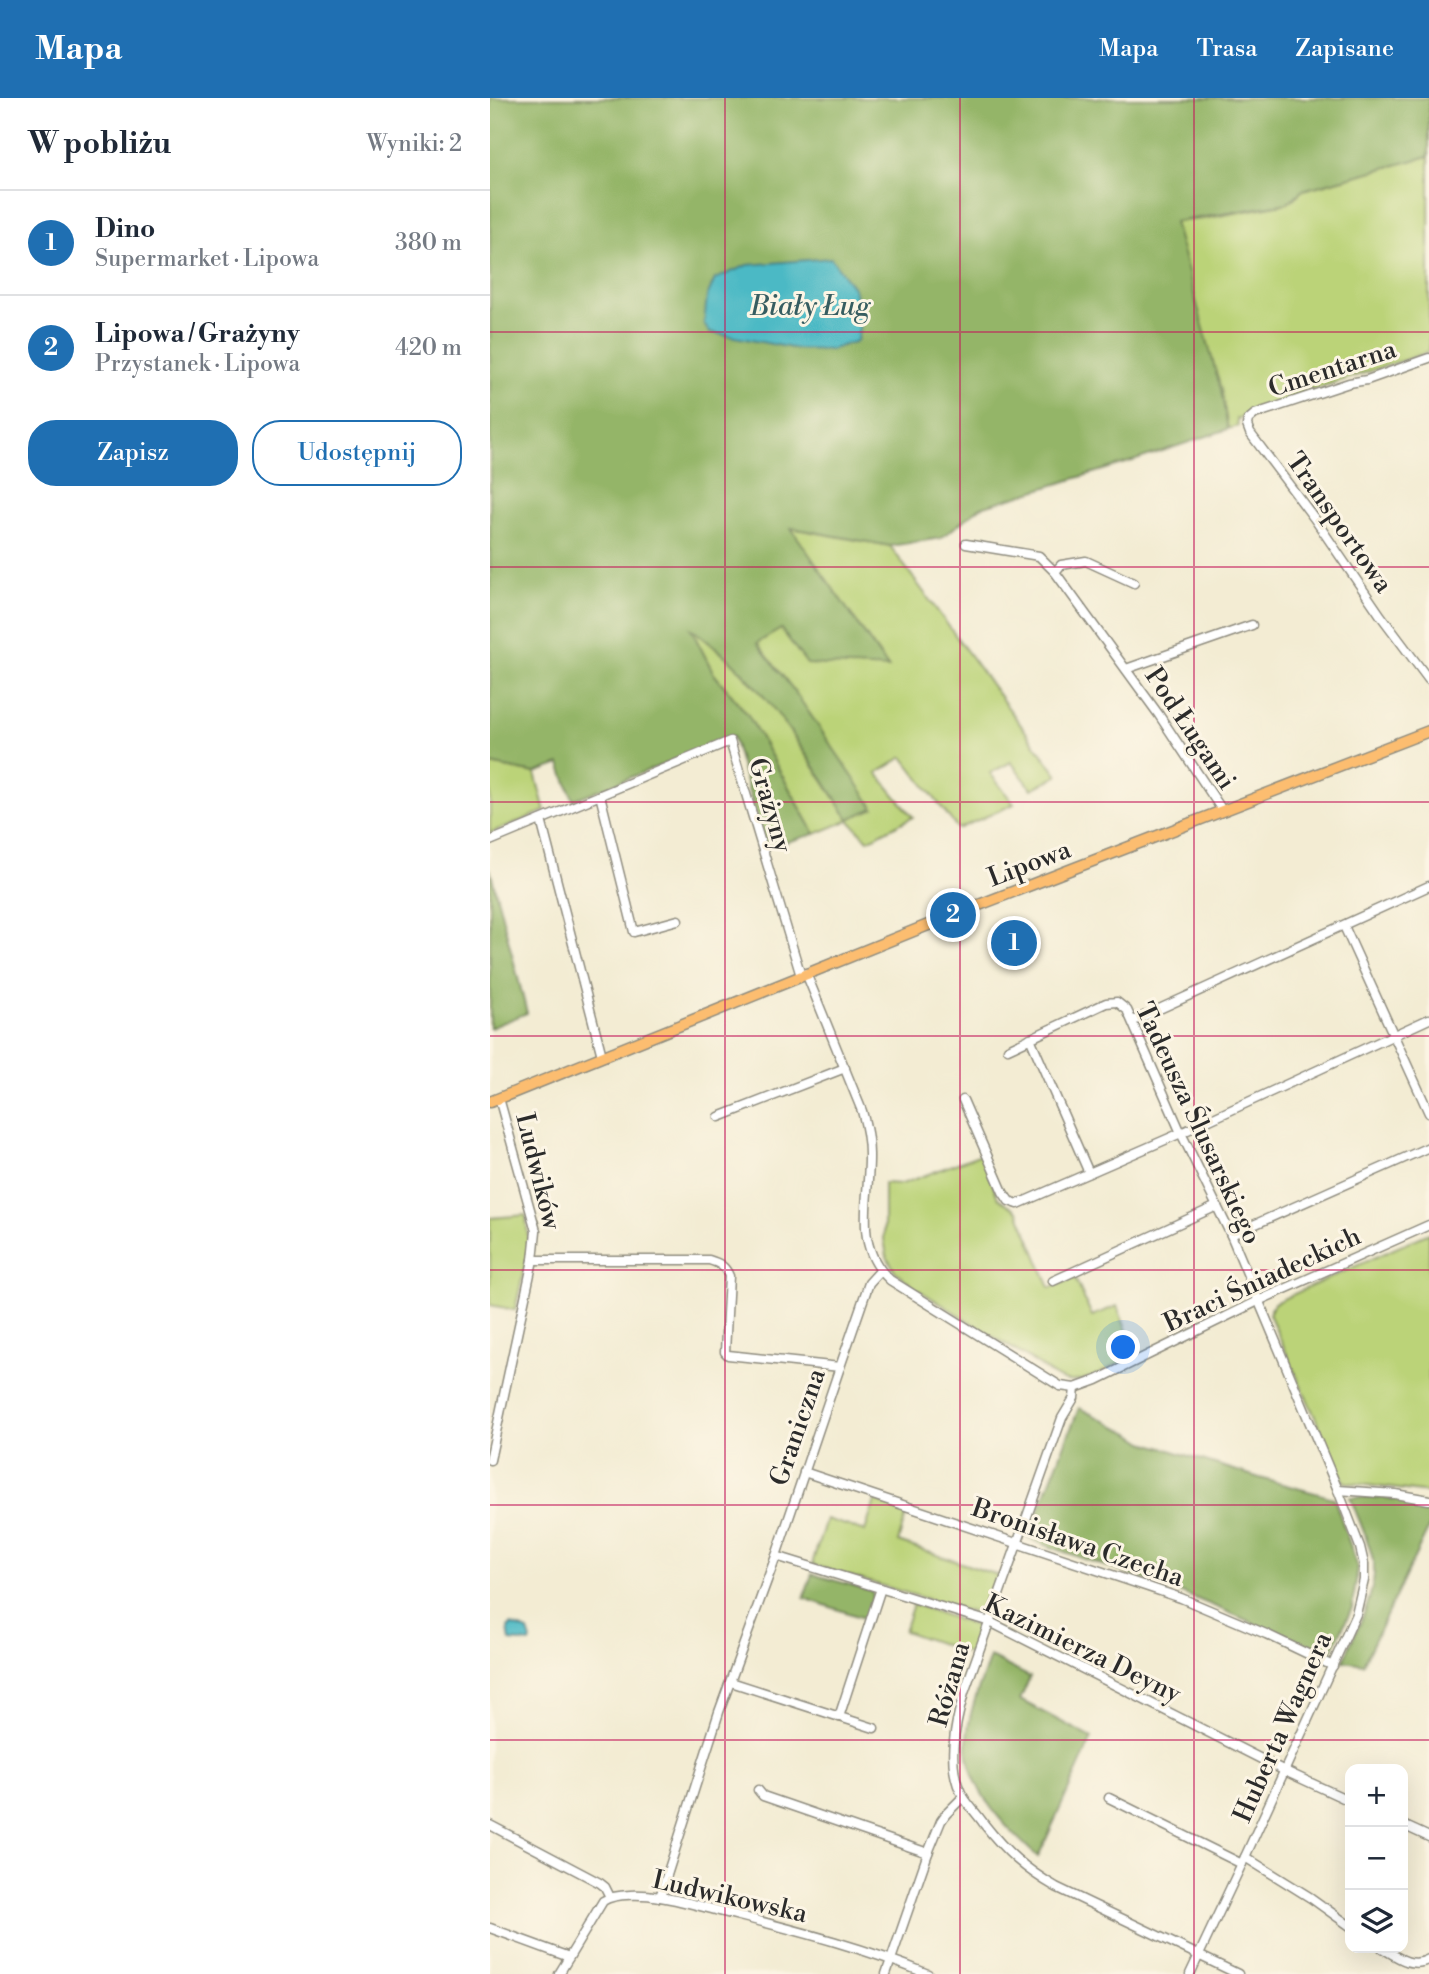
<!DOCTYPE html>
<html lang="pl">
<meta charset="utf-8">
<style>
:root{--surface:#fff;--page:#f2f2f3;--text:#1f2937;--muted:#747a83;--line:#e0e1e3;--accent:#1f6fb2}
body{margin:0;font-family:"Libre Bodoni",serif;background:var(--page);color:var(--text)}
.controls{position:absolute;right:21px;bottom:21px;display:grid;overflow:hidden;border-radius:14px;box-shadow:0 7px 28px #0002}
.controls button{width:63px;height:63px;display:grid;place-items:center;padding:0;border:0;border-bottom:2px solid var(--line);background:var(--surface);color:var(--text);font:35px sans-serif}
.you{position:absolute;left:634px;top:1250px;width:24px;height:24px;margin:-18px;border:5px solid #fff;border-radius:50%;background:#1a73e8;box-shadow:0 0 0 10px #1a73e833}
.badge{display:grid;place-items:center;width:46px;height:46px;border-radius:50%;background:var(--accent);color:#fff;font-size:23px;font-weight:700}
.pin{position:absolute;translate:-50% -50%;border:4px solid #fff;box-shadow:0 2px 7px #0006}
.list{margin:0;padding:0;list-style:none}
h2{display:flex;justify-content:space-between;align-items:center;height:91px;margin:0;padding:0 28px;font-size:30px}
h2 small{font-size:23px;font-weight:400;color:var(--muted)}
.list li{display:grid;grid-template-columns:46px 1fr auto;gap:21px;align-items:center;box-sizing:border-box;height:105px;padding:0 28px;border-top:2px solid var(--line)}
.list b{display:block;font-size:26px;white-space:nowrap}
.list p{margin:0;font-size:23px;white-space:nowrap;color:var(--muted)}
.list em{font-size:23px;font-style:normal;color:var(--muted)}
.actions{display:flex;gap:14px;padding:21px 28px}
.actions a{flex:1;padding:16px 0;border:2px solid var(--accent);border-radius:28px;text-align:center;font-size:24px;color:var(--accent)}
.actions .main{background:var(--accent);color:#fff}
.icon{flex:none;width:38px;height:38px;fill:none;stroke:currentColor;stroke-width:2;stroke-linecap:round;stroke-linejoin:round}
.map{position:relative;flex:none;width:939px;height:1876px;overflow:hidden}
header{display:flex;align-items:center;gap:42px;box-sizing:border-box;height:98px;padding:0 35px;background:var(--accent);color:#fff}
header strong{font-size:33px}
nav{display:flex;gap:38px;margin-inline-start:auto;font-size:24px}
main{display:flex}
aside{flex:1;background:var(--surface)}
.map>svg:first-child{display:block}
.green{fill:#bbd378;stroke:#737f52;stroke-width:2}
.forest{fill:#94b568;stroke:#60704a;stroke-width:2}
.water{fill:#4bb9c5;stroke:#3b7278;stroke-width:2}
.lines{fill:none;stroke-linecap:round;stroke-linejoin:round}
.minor-casing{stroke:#8f8c7f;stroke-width:11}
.major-casing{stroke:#8f8c7f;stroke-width:13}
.minor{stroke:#fff;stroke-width:8}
.major{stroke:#fcbd6f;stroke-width:10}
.grid{fill:none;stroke:#c2185b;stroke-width:2;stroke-opacity:0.55}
.labels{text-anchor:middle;stroke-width:6;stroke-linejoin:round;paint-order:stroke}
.street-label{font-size:26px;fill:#2b2b2b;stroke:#fcf5e5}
.water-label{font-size:28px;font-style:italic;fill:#365d61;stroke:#fcf5e5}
</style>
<header>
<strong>Mapa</strong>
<nav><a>Mapa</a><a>Trasa</a><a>Zapisane</a></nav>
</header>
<main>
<aside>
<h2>W pobliżu<small>Wyniki: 2</small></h2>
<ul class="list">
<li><span class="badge">1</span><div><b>Dino</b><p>Supermarket · Lipowa</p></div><em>380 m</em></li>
<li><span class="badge">2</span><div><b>Lipowa / Grażyny</b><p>Przystanek · Lipowa</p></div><em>420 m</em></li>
</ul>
<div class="actions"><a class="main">Zapisz</a><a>Udostępnij</a></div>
</aside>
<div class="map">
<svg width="939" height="1876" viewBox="0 0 939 1876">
<rect width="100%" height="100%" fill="#fcf5e5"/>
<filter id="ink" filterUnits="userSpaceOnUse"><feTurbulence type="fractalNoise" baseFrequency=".0143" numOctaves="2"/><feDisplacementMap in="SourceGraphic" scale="14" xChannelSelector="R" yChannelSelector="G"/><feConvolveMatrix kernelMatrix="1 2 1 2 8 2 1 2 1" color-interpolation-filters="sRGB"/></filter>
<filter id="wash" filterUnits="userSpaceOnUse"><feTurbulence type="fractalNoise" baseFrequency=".00686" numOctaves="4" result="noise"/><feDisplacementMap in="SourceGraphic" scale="28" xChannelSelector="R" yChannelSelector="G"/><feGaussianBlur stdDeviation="1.57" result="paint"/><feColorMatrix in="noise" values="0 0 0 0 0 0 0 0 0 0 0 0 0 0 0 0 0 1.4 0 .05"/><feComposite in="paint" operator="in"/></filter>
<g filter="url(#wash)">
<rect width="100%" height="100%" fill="#f3ecd3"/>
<g class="green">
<path d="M939 58V254L822 292 818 288 813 290 812 298 747 321 748 328 738 331 731 292 683 124 714 121 798 105 813 92Z"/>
<path d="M300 430 400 448 568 678 542 691 521 664 500 675 524 706 468 731 413 659 387 675 423 719 378 742 359 722 325 736 258 617 224 576 200 529 242 564 282 607 359 721 305 594 267 545 291 531 398 569Z"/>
<path d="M0 666 45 675 55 713 0 735Z"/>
<path d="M491 1056 508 1100 528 1113 560 1190 585 1180 602 1218 627 1208 646 1256C628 1265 594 1289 573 1282 564 1279 556 1272 549 1267L424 1189 405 1173 397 1159 394 1141V1085L412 1086Z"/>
<path d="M36 1117 39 1150 25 1212 0 1207V1120Z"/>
<path d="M939 1135V1395L854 1384 779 1216 784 1205Z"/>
<path d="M385 1403 417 1414 408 1444 510 1478 497 1519 323 1467V1463L336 1421 375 1433Z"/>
<path d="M423 1506 489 1529 491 1533 483 1557 414 1533Z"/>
</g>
<g class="forest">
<path d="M0 0H939V58L813 92 798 105 684 124 731 292 738 331 646 362 491 409 451 440 400 448 301 430 398 570 317 566 291 531 267 545 305 594 384 710 359 721C313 653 271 577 201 531L224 576 258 617 325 736 275 750 243 639 83 702 70 666 45 675 0 666Z"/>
<path d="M0 771 37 915 0 930Z"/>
<path d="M589 1310 642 1336 654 1344 770 1380 844 1400 868 1470 862 1510 840 1557 836 1558C788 1536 739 1513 689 1494 639 1475 587 1460 538 1440Z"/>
<path d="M860 1399C887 1399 914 1400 939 1410V1429L873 1566 853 1563C864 1536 882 1506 884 1476 886 1457 867 1418 860 1399Z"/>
<path d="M322 1476 382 1493 383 1497 376 1521 314 1500Z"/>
<path d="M500 1559 540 1579 530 1602 602 1640 548 1759C512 1727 470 1684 478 1632 481 1607 492 1582 500 1559Z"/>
</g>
<g class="water">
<path d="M341 160 364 191 371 219 367 243 340 252 307 251 219 234 214 226 217 198 225 181 257 167Z"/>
<path d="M21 1527 38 1533 41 1542 40 1545 20 1543 18 1530Z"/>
</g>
</g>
<g filter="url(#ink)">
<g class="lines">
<defs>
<g id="minor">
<path d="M939 260 877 282 859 285 765 316 758 322 757 327 760 335 824 420 891 518 939 582"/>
<path d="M476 446 549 458 565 474"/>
<path d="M644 485 596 463 571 467 565 474 669 617 732 712"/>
<path d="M636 571 762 527"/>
<path d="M110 697 144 834 188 822"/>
<path d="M51 722 112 958"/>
<path d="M0 743 240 643 311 878"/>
<path d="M854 828 939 1015"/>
<path d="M316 875 372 1013C376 1027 379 1042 379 1056 380 1102 362 1147 400 1182L570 1288 585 1290 607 1282 768 1203 939 1127"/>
<path d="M643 923 939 788"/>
<path d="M540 940 599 1075"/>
<path d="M518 951 616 905 627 904 637 912 691 1035 741 1137 848 1392 870 1449 874 1466V1482L866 1516 755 1759 700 1876"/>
<path d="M473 1002 513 1094 519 1103 528 1106 691 1035 939 921"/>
<path d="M229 1019 355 970"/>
<path d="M741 1137 939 1049"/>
<path d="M43 1162H219C229 1165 235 1168 239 1178L235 1254 238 1257 350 1269"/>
<path d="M563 1183 727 1108"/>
<path d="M585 1290 584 1300 572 1320 474 1595C465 1627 455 1670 474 1700 480 1709 488 1717 494 1726 516 1754 535 1771 566 1789L748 1876"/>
<path d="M0 1362 43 1162 46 1133 9 1000"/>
<path d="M314 1374 691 1500 776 1536 843 1568"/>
<path d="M848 1392 905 1396 939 1402"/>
<path d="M286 1458 500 1524 795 1673 860 1703"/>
<path d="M241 1584 384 1630"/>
<path d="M349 1619 391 1490"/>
<path d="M268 1692 273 1698 438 1755"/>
<path d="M619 1700 752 1766"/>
<path d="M0 1727 110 1785 115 1789 120 1799"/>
<path d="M913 1727 939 1739"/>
<path d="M755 1759 821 1800 860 1828"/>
<path d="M170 1799 229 1614 286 1458 350 1269 379 1185 390 1173"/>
<path d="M0 1830 79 1859"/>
<path d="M892 1850C907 1859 922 1871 939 1861"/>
<path d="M69 1876 113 1803C125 1795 155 1796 170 1799 197 1803 223 1812 249 1818 313 1834 377 1851 438 1876"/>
<path d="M396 1876 438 1755 451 1723 456 1716 473 1699"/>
</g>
<path id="major" d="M0 1004 463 817 939 633"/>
</defs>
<use href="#minor" class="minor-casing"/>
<use href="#major" class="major-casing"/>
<use href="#minor" class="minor"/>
<use href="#major" class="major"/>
</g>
</g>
<path class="grid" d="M235 0V1876M470 0V1876M704 0V1876M0 234H939M0 469H939M0 704H939M0 938H939M0 1172H939M0 1407H939M0 1642H939"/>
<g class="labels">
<g class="street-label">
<text transform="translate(842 270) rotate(-18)" y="9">Cmentarna</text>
<text transform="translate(850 424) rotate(55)" y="9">Transportowa</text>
<text transform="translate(701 630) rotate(56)" y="9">Pod Ługami</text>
<text transform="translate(281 707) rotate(74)" y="9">Grażyny</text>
<text transform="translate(539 765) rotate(-21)" y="9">Lipowa</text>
<text transform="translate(709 1025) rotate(65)" y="9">Tadeusza Ślusarskiego</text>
<text transform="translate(49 1073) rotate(76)" y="9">Ludwików</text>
<text transform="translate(772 1181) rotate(-25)" y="9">Braci Śniadeckich</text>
<text transform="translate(307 1329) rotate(-71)" y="9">Graniczna</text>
<text transform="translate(588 1444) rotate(19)" y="9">Bronisława Czecha</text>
<text transform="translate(593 1550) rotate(26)" y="9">Kazimierza Deyny</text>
<text transform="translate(459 1586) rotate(-74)" y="9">Różana</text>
<text transform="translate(792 1629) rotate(-66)" y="9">Huberta Wagnera</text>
<text transform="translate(240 1798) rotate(13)" y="9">Ludwikowska</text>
</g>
<g class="water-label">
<text x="320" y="217">Biały Ług</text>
</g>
</g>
</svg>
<div class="controls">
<button>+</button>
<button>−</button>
<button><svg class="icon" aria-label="layers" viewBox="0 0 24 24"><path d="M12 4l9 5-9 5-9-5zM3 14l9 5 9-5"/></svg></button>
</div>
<div class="you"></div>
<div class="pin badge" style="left:524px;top:845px">1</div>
<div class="pin badge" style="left:463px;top:817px">2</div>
</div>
</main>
